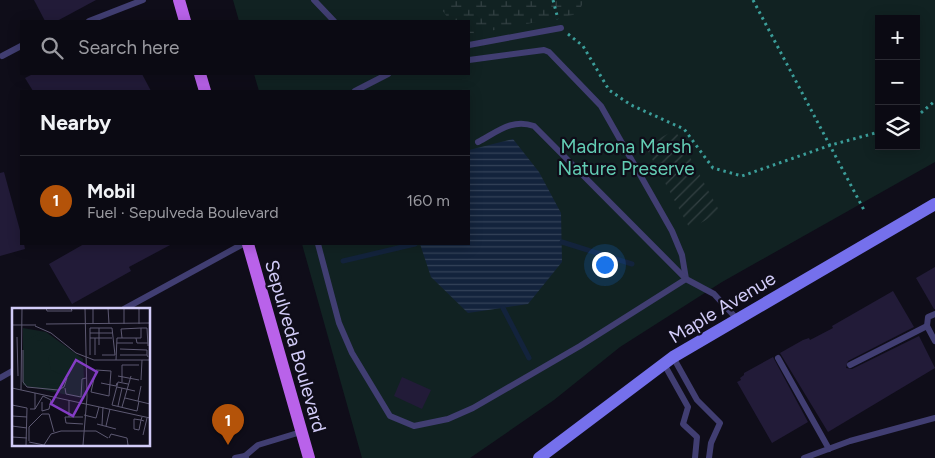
<!DOCTYPE html>
<meta charset="utf-8">
<style>
:root{--surface:#0b0a13;--page:#14131c;--text:#f1f3f6;--muted:#9a9aa0;--line:#2b2b33;--accent:#b45309}
body{margin:0;font-family:Figtree,sans-serif;background:var(--page);color:var(--text)}
.controls{position:absolute;right:15px;top:15px;display:grid;overflow:hidden;border-radius:0px;box-shadow:0 2px 12px #0003}
.controls button{width:45px;height:45px;display:grid;place-items:center;padding:0;border:0;border-bottom:1px solid var(--line);background:var(--surface);color:var(--text);font:25px sans-serif}
.you{position:absolute;left:604px;top:264px;width:18px;height:18px;margin:-12px;border:4px solid #fff;border-radius:50%;background:#1a73e8;box-shadow:0 0 0 8px #1a73e833}
.badge{display:grid;place-items:center;width:32px;height:32px;border-radius:50%;background:var(--accent);color:#fff;font-size:16px;font-weight:700}
.pin{position:absolute;translate:-50% -41px;filter:drop-shadow(0 1px 2px #0008)}
.pin::after{content:'';position:absolute;top:26px;width:18px;height:15px;background:inherit;clip-path:polygon(0 0,100% 0,50% 100%)}
.list{margin:0;padding:0;list-style:none}
h2{display:flex;justify-content:space-between;align-items:center;height:65px;margin:0;padding:0 20px;font-size:21px}
h2 small{font-size:16px;font-weight:400;color:var(--muted)}
.list li{display:grid;grid-template-columns:32px 1fr auto;gap:15px;align-items:center;box-sizing:border-box;height:90px;padding:0 20px;border-top:1px solid var(--line)}
.list b{display:block;font-size:19px;white-space:nowrap}
.list p{margin:0;font-size:16px;white-space:nowrap;color:var(--muted)}
.list em{font-size:16px;font-style:normal;color:var(--muted)}
.icon{flex:none;width:28px;height:28px;fill:none;stroke:currentColor;stroke-width:2;stroke-linecap:round;stroke-linejoin:round}
.map{position:relative;flex:none;width:935px;height:458px;overflow:hidden}
.search{position:absolute;background:var(--surface);box-shadow:0 2px 12px #0003;left:20px;top:20px;width:450px;height:55px;display:flex;align-items:center;gap:12px;box-sizing:border-box;padding:0 18px;border-radius:0px;color:var(--muted);font-size:19px}
.panel{position:absolute;background:var(--surface);box-shadow:0 2px 12px #0003;left:20px;top:90px;width:450px;height:155px;border-radius:0px}
.map>svg:first-child{display:block}
.grass{fill:#122;fill-rule:evenodd}
.wetland{fill:url(#wetland-marsh)}
.garden{fill:url(#garden-furrows)}
.water{fill:url(#water-rules)}
.lines{fill:none;stroke-linecap:round;stroke-linejoin:round}
.stream{stroke:#13233c;stroke-width:5}
.building{fill:#221b38}
.path{stroke:#3b9d99;stroke-width:3;stroke-dasharray:2.5 4;stroke-linecap:butt}
.lane{stroke:#413e72;stroke-width:6}
.secondary{stroke:#7570ec;stroke-width:12}
.primary{stroke:#b962ea;stroke-width:12}
.labels{text-anchor:middle;stroke-width:4.5;stroke-linejoin:round;paint-order:stroke}
.park-label{font-size:19px;fill:#63cdb4;stroke:#0f0d19}
.street-label{font-size:19px;fill:#d2ccf8;stroke:#0f0d19}
.inset-road{fill:none;stroke:#5d5972;stroke-width:1}
.view{fill:#843cc5;fill-opacity:0.15;stroke:#843cc5;stroke-width:2.5}
.inset-edge{fill:none;stroke:#d2ccf8;stroke-width:2.5}
</style>
<div class="map">
<svg width="935" height="458" viewBox="0 0 935 458">
<defs>
<pattern id="wetland-marsh" width="20" height="14" patternUnits="userSpaceOnUse" patternTransform="scale(1.25)"><rect width="20" height="14" fill="#122"/><path d="M1 5h8M5 5V1M11 12h8M15 12V8" fill="none" stroke="#334143"/></pattern>
<pattern id="garden-furrows" width="10" height="10" patternUnits="userSpaceOnUse" patternTransform="scale(1.25)"><rect width="10" height="10" fill="#122"/><path d="M-1 1l2-2M0 10L10 0M9 11l2-2" fill="none" stroke="#334143"/></pattern>
<pattern id="water-rules" width="6" height="5" patternUnits="userSpaceOnUse" patternTransform="scale(1.25)"><rect width="6" height="5" fill="#13233c"/><path d="M0 2.5h6" fill="none" stroke="#344259"/></pattern>
</defs>
<rect width="100%" height="100%" fill="#0f0d19"/>
<path class="grass" d="M233 0H935V162L722 282 620 347 554 400 470 458H362L302 244H469V91H259L254 74H469V21H239ZM879 19H916V146H879Z"/>
<path class="wetland" d="M435 0H584L578 14 469 35V21H450Z"/>
<path class="garden" d="M675 130 720 212 690 229 645 146Z"/>
<path class="water" d="M513 139 539 172 561 213 562 262 528 304 468 313 431 277 420 244H469V150Z"/>
<g class="lines">
<g class="stream">
<path d="M562 242 632 264"/>
<path d="M343 261 415 244"/>
<path d="M503 308 529 358"/>
</g>
</g>
<g class="building">
<path d="M34 0H96L57 21H45Z"/>
<path d="M33 74H142L151 91H33L25 78Z"/>
<path d="M4 172 21 234V244H24L25 249 0 256V173Z"/>
<path d="M84 244H172L129 267 131 271 72 304 49 264Z"/>
<path d="M935 267V309H934L916 278Z"/>
<path d="M893 291 914 327 848 361 846 368 852 369 919 336 935 368 828 432 780 353 803 340 809 338 810 340 833 328 832 326Z"/>
<path d="M773 357 808 422 772 443 737 382 741 380 740 378 744 375V373Z"/>
<path d="M402 377 431 390 422 409 394 396Z"/>
</g>
<g class="lines">
<g class="path">
<path d="M553 0 558 19"/>
<path d="M753 0 864 210"/>
<path d="M568 34 583 46 609 90 631 105 684 129 713 168 742 176 831 145 879 132"/>
<path d="M916 117 935 101"/>
</g>
<g class="lane">
<path d="M314 0 334 21"/>
<path d="M89 21 143 0"/>
<path d="M469 45 561 28"/>
<path d="M2 56 21 46"/>
<path d="M469 60 544 50 549 52 601 106 672 231 682 255 686 279"/>
<path d="M355 91 388 74"/>
<path d="M478 142C497 132 512 118 534 126L685 278"/>
<path d="M318 244 339 323 352 353 390 416 414 426 448 419 473 408 580 346 686 279 714 294 737 319"/>
<path d="M124 309 243 244"/>
<path d="M935 314 928 317 927 326 935 341"/>
<path d="M673 357 697 400 720 423 711 443 709 458"/>
<path d="M778 358 829 449"/>
<path d="M664 364 688 407 683 424 697 437 695 458"/>
<path d="M850 365 927 326"/>
<path d="M0 378 14 370"/>
<path d="M245 456 258 445 301 432"/>
<path d="M235 458 245 456 246 458"/>
<path d="M804 458 850 441 935 418"/>
</g>
<path class="secondary" d="M539 458 673 357 935 204"/>
<g class="primary">
<path d="M179 0 185 21"/>
<path d="M200 74 205 91"/>
<path d="M248 244 309 458"/>
</g>
</g>
<g class="labels">
<g class="park-label">
<text x="626" y="153">Madrona Marsh<tspan x="626" dy="22">Nature Preserve</tspan></text>
</g>
<g class="street-label">
<text transform="translate(722 307) rotate(-31)" y="7">Maple Avenue</text>
<text transform="translate(296 346) rotate(74)" y="7">Sepulveda Boulevard</text>
</g>
</g>
<g transform="translate(12 308)">
<rect width="138" height="138" fill="#0f0d19"/>
<path d="M11 20 34 24 71 51 73 91 11 77Z" fill="#122"/>
<path d="M30 24 37 31 25 33V40H41V46L36 49 39 62 55 69 53 75 16 79 12 74V33Z" fill="#122"/>
<path class="inset-road" d="M34 0 35 3H60L59 0M81 0V16M96 0 97 16M112 0V16M127 0V16M34 16 138 15M0 17H24M23 18 39 25 64 45 82 52H138M78 20H100L103 47H90M78 20V47M78 25H100M5 29 6 68M78 30H100M83 30V47M110 30 109 21 129 20M124 30 125 35H136M105 35H121M87 37V20M108 41 135 42V47M11 42V74L15 79 46 82 52 79 55 70M108 47H135L136 49M104 52 105 30H129V20H135L136 38M84 62 99 63 97 88 79 84ZM106 68 127 72M129 72 130 52M110 74V57H127M89 75 104 78 105 75M116 76 106 74 100 97 125 103 127 93M105 79 123 83M0 80 138 110M53 80 54 86 69 89 70 71 74 70M9 82 10 0M113 90 138 96M126 93 129 78M0 97 15 100 14 137M106 98 110 80M110 99 119 68M18 101H23V85M23 101 31 88 39 92 37 101 30 103V94M72 107 84 110 87 99M0 108 15 109M57 109V92M130 109 129 112 127 122 122 121V111L129 112 132 113M71 116 54 115 53 109H71M85 116 104 121M90 117 91 99M0 118 15 120M94 118 98 101M131 127 135 110M0 129 15 130M97 130 99 126 115 130 116 137M17 133V119L30 106H37L42 124M17 134 32 137 39 126 49 123H84L96 130M71 137 75 89 73 0"/>
<path class="view" d="M64 52 85 64 61 108 39 96Z"/>
<rect width="138" height="138" class="inset-edge"/>
</g>
</svg>
<div class="controls">
<button>+</button>
<button>−</button>
<button><svg class="icon" aria-label="layers" viewBox="0 0 24 24"><path d="M12 4l9 5-9 5-9-5zM3 14l9 5 9-5"/></svg></button>
</div>
<div class="you"></div>
<div class="pin badge" style="left:228px;top:445px">1</div>
<div class="search"><svg class="icon" aria-label="search" viewBox="0 0 24 24"><circle cx="10" cy="10" r="6"/><path d="M15 15l6 6"/></svg>Search here</div>
<section class="panel">
<h2>Nearby<small></small></h2>
<ul class="list">
<li><span class="badge">1</span><div><b>Mobil</b><p>Fuel · Sepulveda Boulevard</p></div><em>160 m</em></li>
</ul>
</section>
</div>
